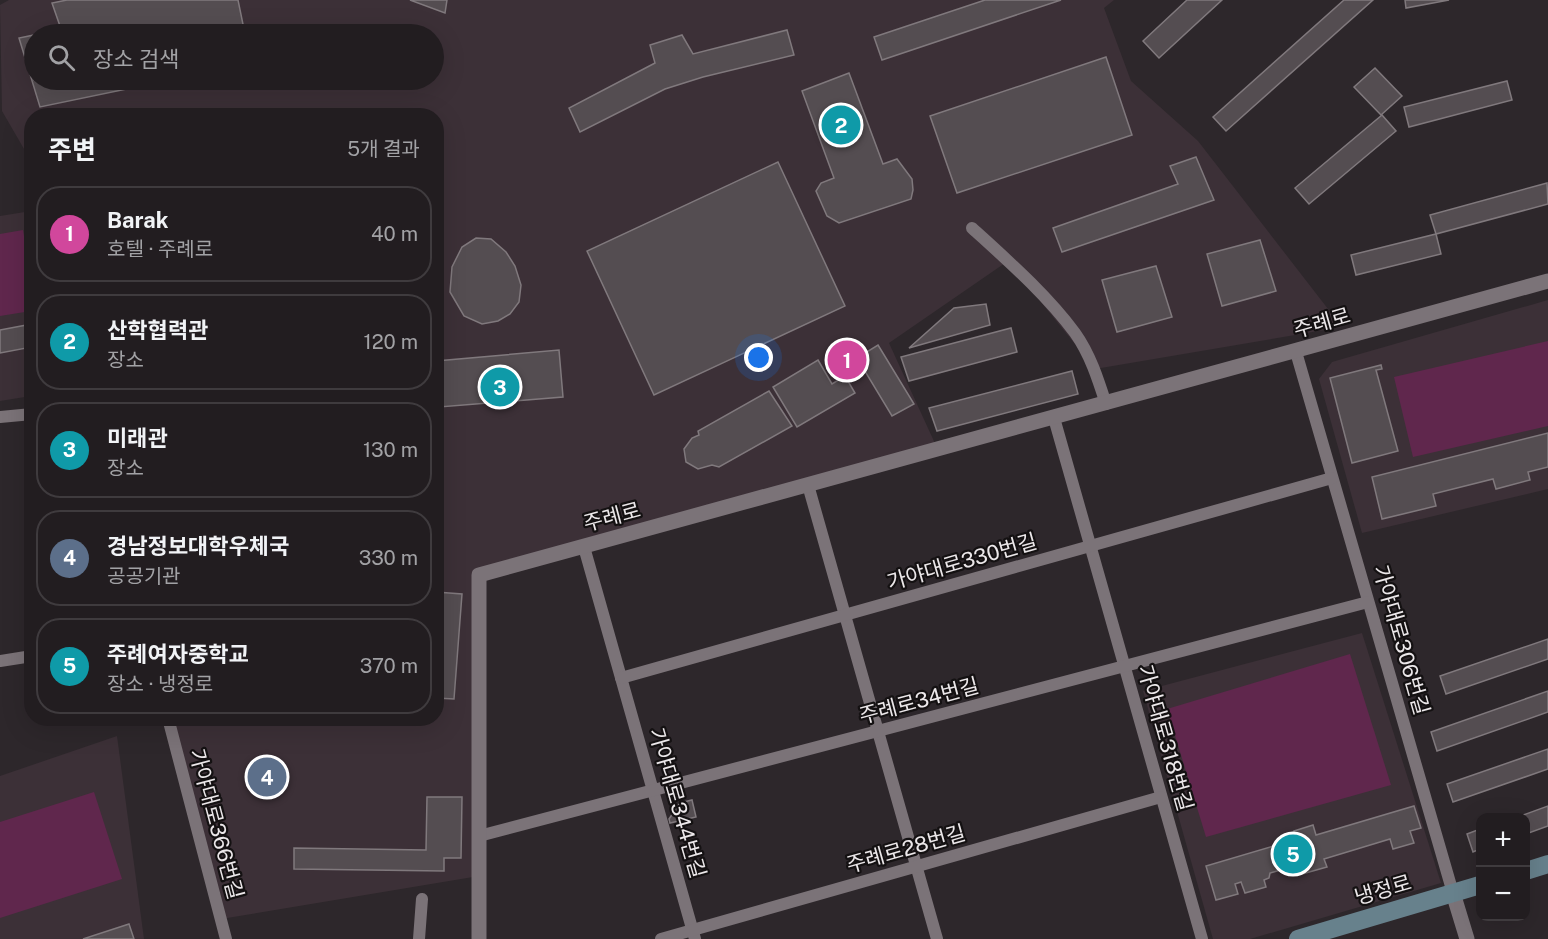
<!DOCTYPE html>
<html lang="ko">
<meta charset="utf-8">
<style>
:root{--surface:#221d20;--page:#2a2629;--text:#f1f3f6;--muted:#a2a2a5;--line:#3f3b3e;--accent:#58c9e3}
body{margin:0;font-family:"Public Sans","Noto Sans KR",sans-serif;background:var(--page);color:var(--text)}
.controls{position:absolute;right:18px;bottom:18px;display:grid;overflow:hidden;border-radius:12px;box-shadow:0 6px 24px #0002}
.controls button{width:54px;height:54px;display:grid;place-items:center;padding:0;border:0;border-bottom:2px solid var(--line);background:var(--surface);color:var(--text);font:30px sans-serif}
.you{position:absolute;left:759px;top:358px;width:21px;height:21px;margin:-15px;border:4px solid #fff;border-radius:50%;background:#1a73e8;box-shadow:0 0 0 9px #1a73e833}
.badge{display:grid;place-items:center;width:39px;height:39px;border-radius:50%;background:var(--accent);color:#fff;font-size:20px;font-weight:700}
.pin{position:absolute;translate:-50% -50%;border:3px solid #fff;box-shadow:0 2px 6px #0006}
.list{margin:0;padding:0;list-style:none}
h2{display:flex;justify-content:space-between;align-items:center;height:78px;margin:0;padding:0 24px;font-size:26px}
h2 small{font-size:20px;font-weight:400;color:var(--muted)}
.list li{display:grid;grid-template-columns:39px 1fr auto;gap:18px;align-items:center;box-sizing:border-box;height:96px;margin:0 12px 12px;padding:0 12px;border:2px solid var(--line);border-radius:24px}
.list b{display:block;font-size:22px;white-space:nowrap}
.list p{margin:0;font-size:20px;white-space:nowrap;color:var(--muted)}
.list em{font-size:20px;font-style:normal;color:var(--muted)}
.icon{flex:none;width:33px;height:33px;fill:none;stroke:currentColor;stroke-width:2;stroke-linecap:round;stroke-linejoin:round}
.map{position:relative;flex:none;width:1548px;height:939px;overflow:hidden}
.search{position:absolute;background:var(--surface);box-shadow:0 6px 24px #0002;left:24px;top:24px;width:420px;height:66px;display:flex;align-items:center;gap:15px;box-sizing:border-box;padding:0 21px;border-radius:33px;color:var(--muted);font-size:22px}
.panel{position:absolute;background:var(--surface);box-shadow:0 6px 24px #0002;left:24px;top:108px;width:420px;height:618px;border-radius:24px}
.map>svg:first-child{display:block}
.built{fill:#3c3037;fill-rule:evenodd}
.green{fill:#60274d}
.building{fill:#544d51;stroke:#80797d;stroke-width:1.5}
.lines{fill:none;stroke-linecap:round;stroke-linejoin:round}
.minor{stroke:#7b7378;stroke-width:12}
.tertiary{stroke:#7b7378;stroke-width:15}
.secondary{stroke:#67818c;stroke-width:18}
.labels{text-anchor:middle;stroke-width:4.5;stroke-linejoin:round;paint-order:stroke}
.street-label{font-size:21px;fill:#ece8ea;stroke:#141112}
</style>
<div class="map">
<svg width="1548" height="939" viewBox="0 0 1548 939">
<rect width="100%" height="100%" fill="#2d272b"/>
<g class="built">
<path d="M9 0H1114L1104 8 1131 81 1198 141 1342 327 1095 369 1008 261 889 343 938 450 479 575V876L221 919 168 719 436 718V116H32L31 161 2 111 0 5ZM34 34H434V80H34Z"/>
<path d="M31 211V396L0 401V216Z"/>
<path d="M1548 300V489L1362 533 1319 379 1332 362Z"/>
<path d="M1362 633 1441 883 1250 939H1213L1143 691Z"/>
<path d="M117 736 144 939H0V776Z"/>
</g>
<g class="green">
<path d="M23 230 31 278V311L0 316V234Z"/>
<path d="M1548 341V426L1413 457 1394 377Z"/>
<path d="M1350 654 1391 785 1206 837 1167 709Z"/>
<path d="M94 792 122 879 0 918V822Z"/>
</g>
<g class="building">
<path d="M67 0H238L245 34H35L61 29 52 3Z"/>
<path d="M410 0H447L445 13Z"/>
<path d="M985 0H1061L882 60 874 37Z"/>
<path d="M1187 0H1222L1159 58 1143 41Z"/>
<path d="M1344 0H1373L1226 131 1213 117Z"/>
<path d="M1405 0H1449L1406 8Z"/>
<path d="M787 30 794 55 703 77 665 89 580 132 569 108 655 63 650 45 682 35 693 54Z"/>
<path d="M34 35V80H170L40 107 19 38Z"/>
<path d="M1106 57 1132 135 957 193 930 116Z"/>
<path d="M1375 68 1402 96 1381 115 1354 87Z"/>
<path d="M849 73 883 164 897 159 912 179 913 190 911 199 839 223 827 216 816 191 821 183 834 178 802 91Z"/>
<path d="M1507 81 1512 100 1409 127 1404 107Z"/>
<path d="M1382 115 1396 131 1309 204 1295 188Z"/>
<path d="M1196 157 1214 200 1062 252 1053 228 1178 184 1170 166Z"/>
<path d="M778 162 845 306 654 395 587 251Z"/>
<path d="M1547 183 1548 204 1436 234 1430 215Z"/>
<path d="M1436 234 1441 254 1356 275 1351 255Z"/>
<path d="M476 238 491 239 506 252 515 266 521 285 519 302 510 314 498 321 482 324 464 316 450 292 452 267 462 247Z"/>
<path d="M1260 240 1276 291 1222 306 1207 254Z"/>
<path d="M1156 266 1172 317 1117 332 1102 280Z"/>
<path d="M986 304 990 325 909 348 954 308Z"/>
<path d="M32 324V347L0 353V330Z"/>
<path d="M1011 328 1017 352 909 381 901 357Z"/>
<path d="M878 345 914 404 892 416 857 358Z"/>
<path d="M559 350 563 397 439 407 436 361Z"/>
<path d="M818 360 832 384 845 376 855 393 797 427 773 387Z"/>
<path d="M1381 365 1382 369 1376 370 1398 451 1352 463 1330 378Z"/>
<path d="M1072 371 1078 394 937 431 929 408Z"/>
<path d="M769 391 792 426 719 467 712 465 698 469 686 462 684 449 692 438 699 435 698 431Z"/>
<path d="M1548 433V467L1528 472 1530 480 1496 489 1493 479 1433 494 1436 506 1382 519 1372 477Z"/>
<path d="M436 592 462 594 454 699 436 698 439 632H436Z"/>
<path d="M1548 639V659L1446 694 1440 676Z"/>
<path d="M1548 691V712L1437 751 1431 732Z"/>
<path d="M1548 749V769L1453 802 1447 784Z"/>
<path d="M427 797H462L461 858H444V871L294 869V848L426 850Z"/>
<path d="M692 800 696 817 670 823 669 819 680 803Z"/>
<path d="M1414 806 1421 828 1410 831 1414 843 1393 849 1390 839 1324 859 1327 867 1302 874 1301 869 1311 866 1309 862 1270 873 1269 878 1264 880 1266 887 1245 893 1241 882 1235 884 1238 894 1216 900 1206 866 1297 839 1294 831 1313 825 1316 835Z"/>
<path d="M1548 806V826L1526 834V818H1515Z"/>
<path d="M1480 829V849L1473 852 1467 834Z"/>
<path d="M129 924 134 939H83Z"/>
</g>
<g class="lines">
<g class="minor">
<path d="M972 228C1007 260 1046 294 1075 333 1090 354 1098 379 1106 404"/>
<path d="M1296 352 1453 893"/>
<path d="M0 417 32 414"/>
<path d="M1054 418 1202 939"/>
<path d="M808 485 937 939"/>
<path d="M584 547 695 939"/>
<path d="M0 661 32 656"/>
<path d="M621 678 1332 478"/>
<path d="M168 718 226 939"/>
<path d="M479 836 1368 602"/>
<path d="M419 939 422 899"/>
<path d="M661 939 1161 797"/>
</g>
<g class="tertiary">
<path d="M1453 893 1467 939"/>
<path d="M479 939V575L1548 281"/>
</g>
<g class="secondary">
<path d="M1526 871 1548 864"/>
<path d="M1298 939 1480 885"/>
</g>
</g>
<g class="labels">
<g class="street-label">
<text transform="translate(1322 323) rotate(-16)" y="7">주례로</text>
<text transform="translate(612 517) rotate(-15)" y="7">주례로</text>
<text transform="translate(962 562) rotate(-16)" y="7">가야대로330번길</text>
<text transform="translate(1401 640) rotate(74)" y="7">가야대로306번길</text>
<text transform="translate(919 701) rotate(-15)" y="7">주례로34번길</text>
<text transform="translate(1165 738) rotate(74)" y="7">가야대로318번길</text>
<text transform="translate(677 803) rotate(74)" y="7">가야대로344번길</text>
<text transform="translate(216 824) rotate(75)" y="7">가야대로366번길</text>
<text transform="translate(906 849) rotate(-16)" y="7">주례로28번길</text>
<text transform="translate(1383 890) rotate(-16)" y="7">냉정로</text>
</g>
</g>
</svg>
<div class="controls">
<button>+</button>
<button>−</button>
</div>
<div class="you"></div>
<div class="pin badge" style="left:847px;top:360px;background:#d1479c">1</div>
<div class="pin badge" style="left:841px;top:125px;background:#0f9aa8">2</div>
<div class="pin badge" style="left:500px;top:387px;background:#0f9aa8">3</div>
<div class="pin badge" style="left:267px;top:777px;background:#5c6f8a">4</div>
<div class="pin badge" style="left:1293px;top:854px;background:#0f9aa8">5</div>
<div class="search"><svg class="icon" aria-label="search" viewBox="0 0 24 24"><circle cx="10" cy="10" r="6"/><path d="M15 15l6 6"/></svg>장소 검색</div>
<section class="panel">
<h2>주변<small>5개 결과</small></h2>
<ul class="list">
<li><span class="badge" style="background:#d1479c">1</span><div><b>Barak</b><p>호텔 · 주례로</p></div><em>40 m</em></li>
<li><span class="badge" style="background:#0f9aa8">2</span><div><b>산학협력관</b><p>장소</p></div><em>120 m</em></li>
<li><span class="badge" style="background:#0f9aa8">3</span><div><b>미래관</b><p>장소</p></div><em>130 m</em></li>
<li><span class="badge" style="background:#5c6f8a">4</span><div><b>경남정보대학우체국</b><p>공공기관</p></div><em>330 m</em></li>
<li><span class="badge" style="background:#0f9aa8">5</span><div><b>주례여자중학교</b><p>장소 · 냉정로</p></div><em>370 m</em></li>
</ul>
</section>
</div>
